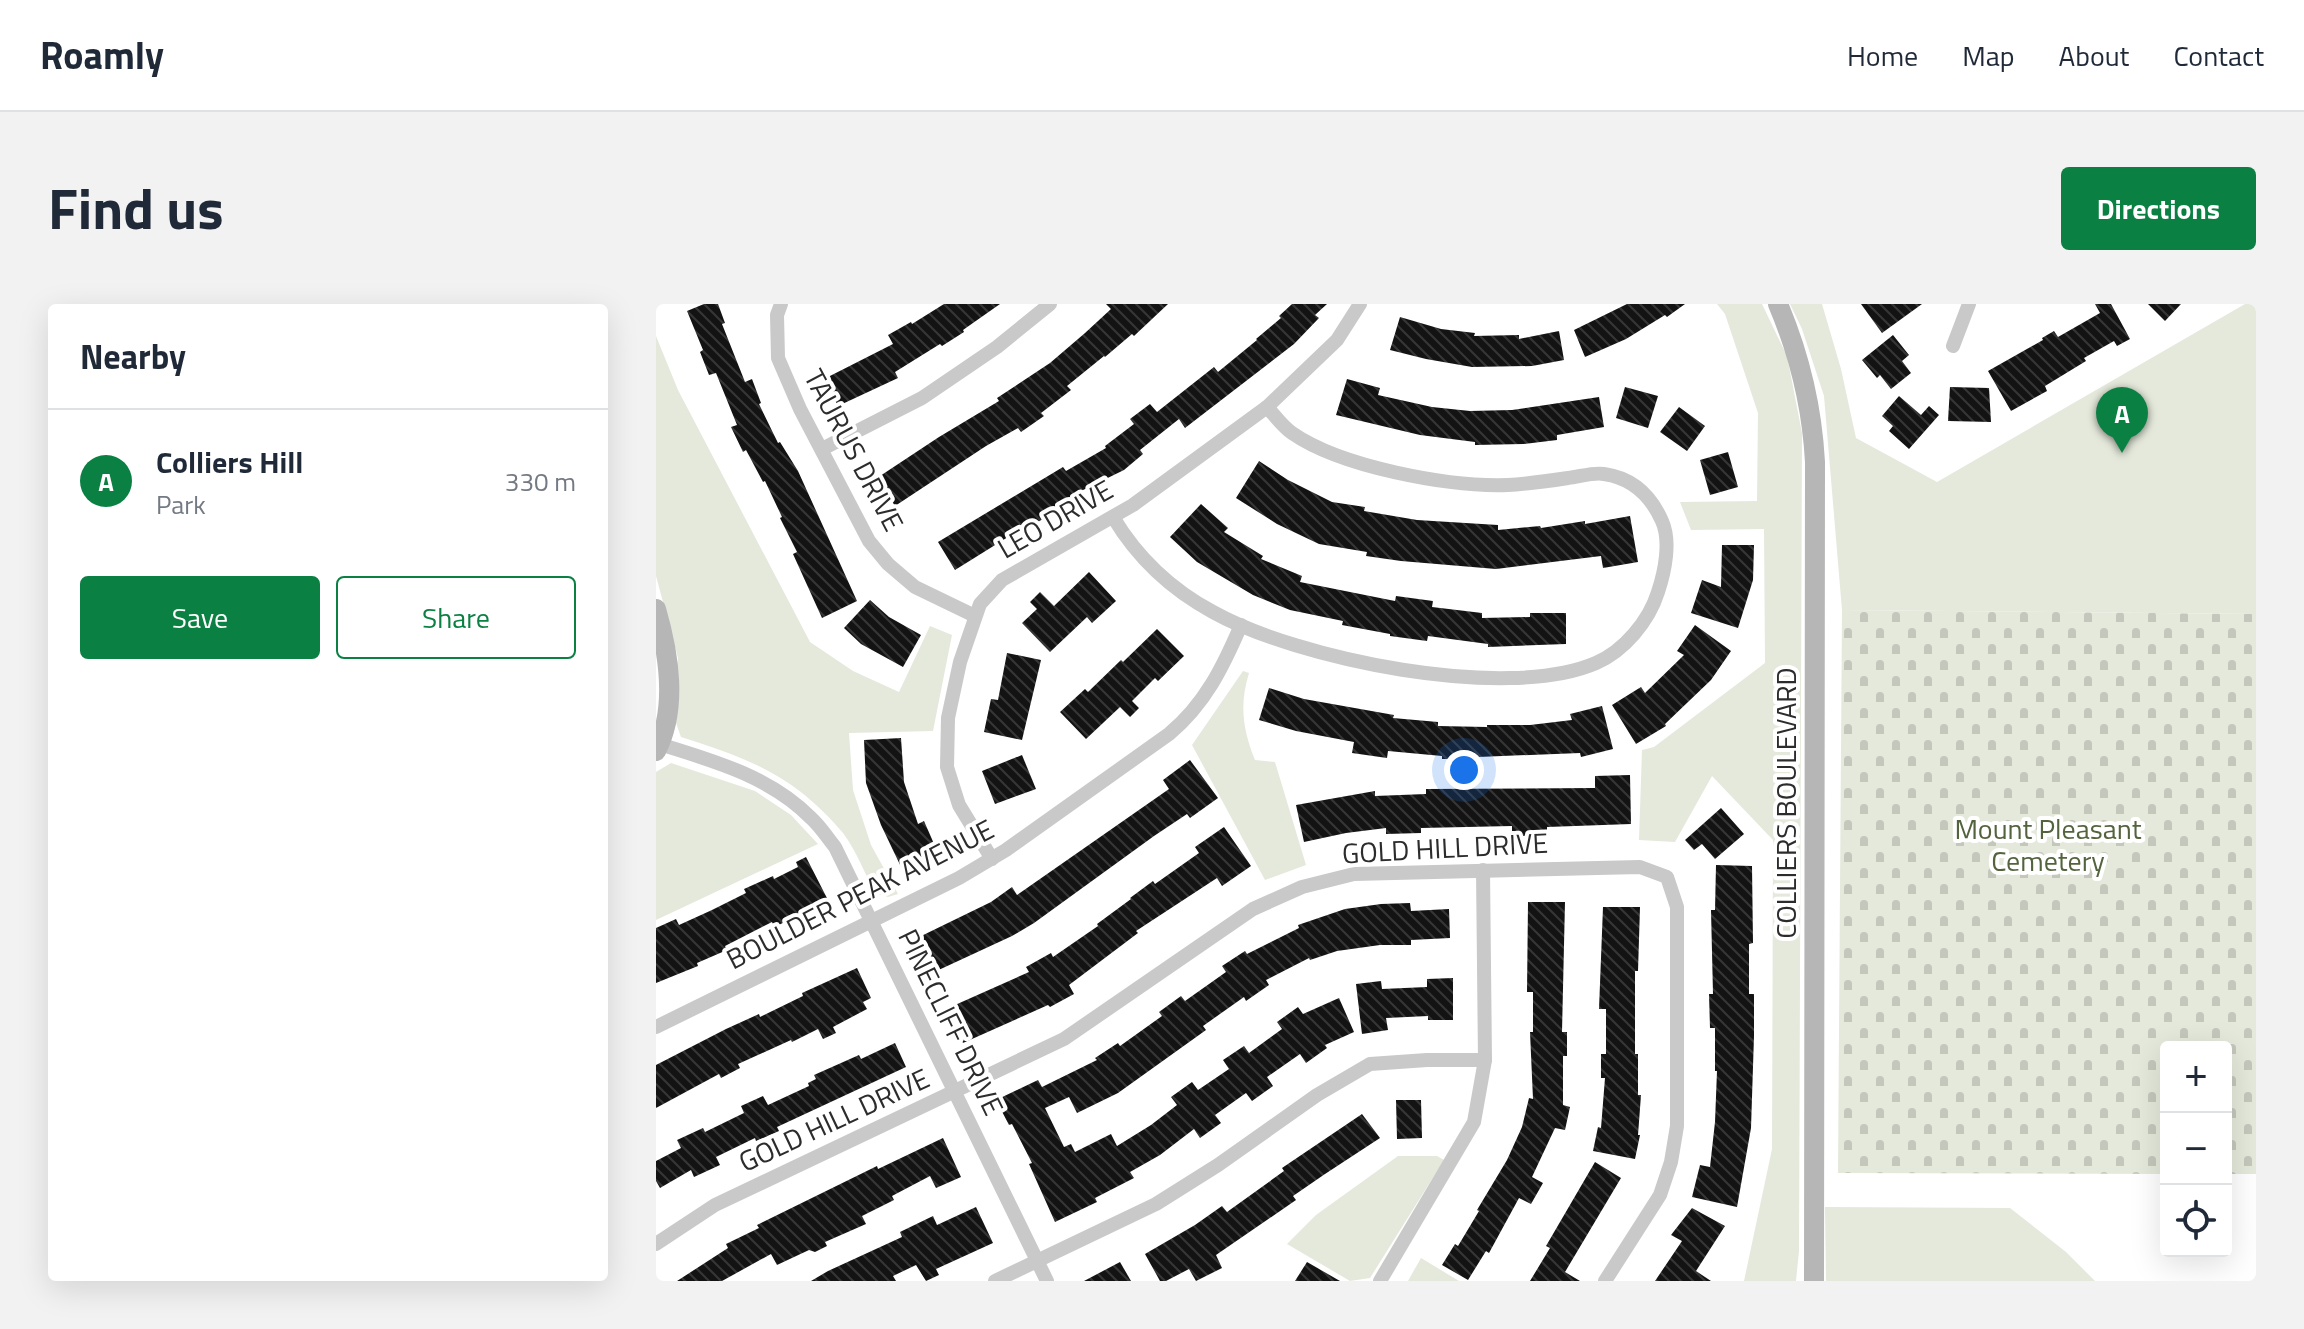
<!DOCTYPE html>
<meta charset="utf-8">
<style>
:root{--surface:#fff;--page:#f2f2f3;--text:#1f2937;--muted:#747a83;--line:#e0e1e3;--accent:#0b8043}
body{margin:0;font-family:"Titillium Web",sans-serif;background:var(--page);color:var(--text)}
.controls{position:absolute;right:24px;bottom:24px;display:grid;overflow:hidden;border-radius:8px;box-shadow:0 8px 32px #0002}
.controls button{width:72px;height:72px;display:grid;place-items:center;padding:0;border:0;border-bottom:2px solid var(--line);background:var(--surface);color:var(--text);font:40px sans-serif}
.you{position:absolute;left:808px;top:466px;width:28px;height:28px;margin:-20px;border:6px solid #fff;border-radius:50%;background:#1a73e8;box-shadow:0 0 0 12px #1a73e833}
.badge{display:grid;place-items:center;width:52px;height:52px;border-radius:50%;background:var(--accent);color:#fff;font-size:26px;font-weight:700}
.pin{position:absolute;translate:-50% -66px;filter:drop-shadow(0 2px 4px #0008)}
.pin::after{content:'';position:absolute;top:42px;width:28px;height:24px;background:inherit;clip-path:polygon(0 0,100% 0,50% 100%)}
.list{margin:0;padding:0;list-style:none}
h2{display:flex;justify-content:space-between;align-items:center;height:104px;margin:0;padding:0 32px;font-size:34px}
h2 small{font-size:26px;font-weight:400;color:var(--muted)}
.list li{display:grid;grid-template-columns:52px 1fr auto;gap:24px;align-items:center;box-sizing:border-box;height:144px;padding:0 32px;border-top:2px solid var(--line)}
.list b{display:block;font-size:30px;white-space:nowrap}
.list p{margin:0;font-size:26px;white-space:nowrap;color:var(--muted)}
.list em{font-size:26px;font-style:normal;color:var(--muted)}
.actions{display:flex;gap:16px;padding:24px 32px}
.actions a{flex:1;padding:18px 0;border:2px solid var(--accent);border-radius:8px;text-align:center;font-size:28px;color:var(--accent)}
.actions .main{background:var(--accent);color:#fff}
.icon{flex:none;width:44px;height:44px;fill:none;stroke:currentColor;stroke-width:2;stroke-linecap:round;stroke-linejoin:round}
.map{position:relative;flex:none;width:1600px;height:977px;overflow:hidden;border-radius:8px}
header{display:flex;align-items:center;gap:48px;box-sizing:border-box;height:112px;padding:0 40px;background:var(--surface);border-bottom:2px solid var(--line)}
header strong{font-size:38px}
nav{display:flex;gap:44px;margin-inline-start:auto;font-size:28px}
.intro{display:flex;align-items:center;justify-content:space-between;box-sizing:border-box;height:192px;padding:0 48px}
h1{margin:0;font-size:56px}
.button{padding:20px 36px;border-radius:8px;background:var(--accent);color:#fff;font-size:28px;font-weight:700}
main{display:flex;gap:48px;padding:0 48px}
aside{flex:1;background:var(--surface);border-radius:8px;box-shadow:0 8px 32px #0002}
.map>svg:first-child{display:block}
.cemetery{fill:url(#cemetery-stones)}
.park{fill:#e4e9db}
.building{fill:url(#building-back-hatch)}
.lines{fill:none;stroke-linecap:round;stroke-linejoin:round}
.street{stroke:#c9c9c9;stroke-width:14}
.secondary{stroke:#b6b6b6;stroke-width:20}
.labels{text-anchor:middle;stroke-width:8;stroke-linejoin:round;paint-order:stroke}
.street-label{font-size:28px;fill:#2c2c2c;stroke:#fff}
.park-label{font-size:28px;fill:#53633e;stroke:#fff}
</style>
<header>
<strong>Roamly</strong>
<nav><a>Home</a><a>Map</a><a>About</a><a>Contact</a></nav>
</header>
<div class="intro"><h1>Find us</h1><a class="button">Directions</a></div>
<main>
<aside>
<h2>Nearby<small></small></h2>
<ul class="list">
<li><span class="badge">A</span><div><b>Colliers Hill</b><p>Park</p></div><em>330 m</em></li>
</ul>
<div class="actions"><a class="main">Save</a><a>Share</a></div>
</aside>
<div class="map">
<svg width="1600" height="977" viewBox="0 0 1600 977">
<defs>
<pattern id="cemetery-stones" width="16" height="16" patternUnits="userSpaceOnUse" patternTransform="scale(2)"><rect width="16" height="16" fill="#e4e9db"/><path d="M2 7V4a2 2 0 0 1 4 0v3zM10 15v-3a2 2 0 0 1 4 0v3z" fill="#c4c8bc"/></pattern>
<pattern id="building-back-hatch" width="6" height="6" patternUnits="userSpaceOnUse" patternTransform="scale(2)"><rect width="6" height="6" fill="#131313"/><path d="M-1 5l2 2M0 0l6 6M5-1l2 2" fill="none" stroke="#363636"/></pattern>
</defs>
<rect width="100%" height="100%" fill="#fff"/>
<path class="cemetery" d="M1186 306 1600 310V870H1570V743H1510V870L1182 869Z"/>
<g class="park">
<path d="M1061 0H1106L1131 52 1146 129 1143 947 1140 977H1088L1116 845 1117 536 1056 472 1019 538 983 536 986 446 998 443 1109 359 1108 225 1035 226 1024 198 1101 197 1102 109 1069 10Z"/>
<path d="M1134 0H1166L1185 65 1200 134 1281 178 1589 0H1600V310L1186 306 1168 92 1146 25Z"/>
<path d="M0 32 22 86 154 338 197 367 243 388 274 322 296 331 277 427 193 429 197 486 215 541 242 590 232 593 219 589C209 570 200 546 187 529 139 472 94 455 25 433L19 416 22 354 0 272Z"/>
<path d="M587 367 593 369C583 401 587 426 599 456L619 458 650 561 609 576 536 441Z"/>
<path d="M15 459 99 487 135 511 162 540 0 616V468Z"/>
<path d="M742 852H781L788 856 714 974 694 977 631 940 660 911Z"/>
<path d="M1169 903 1354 904 1410 948 1439 977H1170Z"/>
<path d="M765 954 803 977H752Z"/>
</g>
<g class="building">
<path d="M48 0H62L69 19 66 20 89 78 96 75 105 99 103 100 122 139 124 138 142 167 201 297 166 314 137 250 141 248 124 214 126 213 109 177 107 178 90 146 87 148 75 123 81 121 60 69 53 71 44 48 47 46 31 7Z"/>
<path d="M288 0H344L307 26 308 28 286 42 284 40 239 68 242 74 182 102 168 75 237 40 232 31 255 18 256 20Z"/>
<path d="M450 0H512L478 32 476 30 449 53 448 52 411 82 415 86 385 109 388 112 365 128 362 124 330 142 239 202 221 174 283 133 343 97 341 94 394 59 429 29 455 5Z"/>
<path d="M636 0H671L659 11 663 14 638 40 529 124 523 115 484 146 487 150 468 166 423 188 425 191 395 210 369 226 368 223 299 266 282 238 407 163 410 167 450 144 449 142 478 120 474 115 494 100 501 108 558 63 562 68 601 36 600 35 625 14 623 12Z"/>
<path d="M971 0H1029L1011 13 1009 11 970 35 929 53 918 26Z"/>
<path d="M1205 0H1266L1226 29Z"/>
<path d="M1439 0H1455L1474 35 1461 42 1458 37 1428 54 1430 57 1389 82 1391 87 1355 107 1332 67 1387 36 1386 34 1398 27 1402 33 1444 9Z"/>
<path d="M1492 0H1525L1509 17Z"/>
<path d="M744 13 785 25 819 29 818 32 863 31V35L903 27 908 56 876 62 816 63 770 55 734 46Z"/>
<path d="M1237 31 1253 51 1246 57 1255 69 1235 85 1224 71 1221 74 1206 56Z"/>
<path d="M691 75 724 84 722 91 776 103 814 107 856 106 943 93 948 123 901 131V136L867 140 819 141V138L764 131 680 111Z"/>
<path d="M969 83 1002 92 992 124 960 114Z"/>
<path d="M1294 83 1333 84 1335 118 1292 117Z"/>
<path d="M1243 92 1265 111 1273 102 1283 111 1253 145 1233 127 1237 122 1226 112Z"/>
<path d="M1023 103 1049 122 1031 147 1004 128Z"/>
<path d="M1072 148 1082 183 1054 191 1044 156Z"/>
<path d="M603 157 632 176 676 198 709 203 708 207 761 216 842 221V226L884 222 885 224 929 217V220L974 212 982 258 947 264 945 252 840 265 745 257 710 252 711 248 663 240 621 220 580 194Z"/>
<path d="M545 200 572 224 568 228 607 252 605 255 646 272 644 278 739 297 740 292 777 297 776 303 826 309V314L874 313V309H910V340L832 343V340L772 332 771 337 734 332V330L686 321 687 317 634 306 597 291 541 258 514 233Z"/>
<path d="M1066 241H1098L1097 276 1082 324 1035 309 1046 276 1065 283Z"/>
<path d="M433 268 460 297 436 319 431 313 394 348 366 319 381 305 374 298 384 288 398 302Z"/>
<path d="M214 296 233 313 265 331 247 363 205 340 188 324Z"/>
<path d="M1039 321 1075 347 1055 376 1009 420 1010 422 980 440 956 401 985 383 989 389 1028 351 1021 347Z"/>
<path d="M501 325 528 352 502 377 499 374 476 397 483 404 474 413 464 403 430 435 404 408 429 385 432 388 465 356 467 358Z"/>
<path d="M351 349 385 356 366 436 328 428 335 395 342 396Z"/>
<path d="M613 384 648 395 738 411 737 414 782 418V422L831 423V421H874L916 416 914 410 946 402 957 445 925 453 924 449 822 453V455H786V452L732 447 731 454 696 449 698 438 640 427 603 416Z"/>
<path d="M245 434 248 478 262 520 268 517 282 549 246 565 225 521 210 479 208 436Z"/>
<path d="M366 451 380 485 339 500 326 467Z"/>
<path d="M534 456 562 494 534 514 531 510 498 532 378 619 356 632 274 670 257 636 335 598 356 583 361 591 513 485 507 476Z"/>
<path d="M974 471 975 520 891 523V532H856V522L765 524V529L730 530V524L690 529 648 538 640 501 719 487V492L770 490V485L939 484V472Z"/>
<path d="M1065 504 1088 530 1059 555 1046 540 1038 546 1029 536Z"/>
<path d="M568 523 595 562 566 582 561 574 480 627 482 629 413 681 418 690 394 703 392 701 307 739 290 705 373 668 370 663 395 649 397 653 442 622 441 620 475 595 474 594 497 577 499 580 543 549 539 543Z"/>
<path d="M150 553 173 598 118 623 116 618 69 642 71 646 41 659 42 662 0 679V624L20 615 23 621 56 606 90 589 88 585 117 572 118 575 142 563 140 558Z"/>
<path d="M1060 561 1096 562 1097 639 1093 640V690H1098V732L1095 824 1081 903 1036 893 1044 861 1054 863 1059 818 1061 767H1059V724H1054L1053 690H1057L1055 606H1059Z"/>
<path d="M872 598H909L906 728H911V752H907V801L914 803 909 826 899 824 876 873 887 879 875 900 863 894 833 949 830 947 812 976 786 961 799 940 802 942 823 907 821 906 851 856 866 823 873 794 877 795 874 728H877V688H871Z"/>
<path d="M754 599 755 607 793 605 794 634 755 636V641H724L681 647 654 656 653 654 610 676 613 681 590 697 588 693 547 722 550 726 462 789 421 809 413 793 389 804 408 843 415 840 419 848 455 830 461 842 495 821 521 801 515 793 536 778 542 786 573 765 567 756 588 742 593 749 626 725 621 718 642 703 647 710 683 694 698 728 669 741 671 744 650 759 644 750 611 773 617 782 596 797 590 789 559 811 565 819 544 834 538 825 504 851 474 868 478 874 439 894 441 898 399 918 373 860 376 859 356 820 353 821 340 796 382 776 386 783 441 756 439 754 462 739 464 742 506 712 503 708 525 692 529 697 570 668 566 662 589 647 591 650 643 624 642 621 689 605 725 600Z"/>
<path d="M947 603H984L982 667H979V750H982V791H985L982 831H984L979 855 937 847 942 823 945 824 949 774H945V750H950V705H943Z"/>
<path d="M201 664 215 694 207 698 211 705 177 723 180 729 167 735 162 725 136 738 135 736 82 760 84 764 65 774 63 770 0 804V761L70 725 103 710 104 713 147 692 146 689Z"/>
<path d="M797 674V716H772V712L730 714 732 726 706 730 700 680 725 677 726 685 771 683V675Z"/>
<path d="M239 739 250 763 121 823 123 827 100 837 99 834 60 853 64 861 38 873 35 866 4 884 0 877V857L25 844 21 836 47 824 49 828 88 809 85 802 107 792 112 801 153 782 152 779 160 775 158 771 203 751 205 755Z"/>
<path d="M740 796H765L766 834 741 835Z"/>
<path d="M706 810 724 834 669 870 637 892 640 896 560 951 566 964 540 977 533 965 510 977H504L489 950 539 921 566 902 571 908 628 867 626 864Z"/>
<path d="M287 834 305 873 280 884 274 872 236 892 238 896 206 912 210 920 169 938 171 942 159 948 153 946 121 961 115 950 66 977H21L72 944 70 940 103 924 101 921 221 862 222 865Z"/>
<path d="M939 858 965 874 909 968 924 977H874L894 944 890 942Z"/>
<path d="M320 903 337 939 280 965 283 971 270 977 260 961 237 972 240 977H155L172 967 246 933 244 928 277 912 281 921Z"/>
<path d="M1036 904 1069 922 1040 967 1055 977H999L1026 937 1015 931Z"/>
<path d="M464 958 475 977H428Z"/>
<path d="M651 958 684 977H639Z"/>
</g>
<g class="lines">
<g class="street">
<path d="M125 0 121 11 122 54 144 105 213 237 232 260 259 283 319 312"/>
<path d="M1297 42 1313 0"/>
<path d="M166 145 266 94 341 43 394 0"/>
<path d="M457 213C481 253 516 286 557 308 641 355 850 398 940 359 968 347 993 317 1002 288 1009 267 1015 237 1006 217 995 192 976 174 948 170 937 168 923 173 912 174 892 177 872 180 852 181 792 183 685 163 636 129 627 123 619 112 611 103"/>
<path d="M0 439C55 456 114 472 155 514 164 522 171 533 179 543L391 977"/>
<path d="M336 555 303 501 291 463 292 414 304 358 324 300 346 276 477 201 611 103 681 36 704 0"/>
<path d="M0 723 303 574 350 546 513 430C549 400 567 363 585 321"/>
<path d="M0 940 59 901 408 735 597 605 646 583 698 570 984 563 1011 573 1021 603V822L1015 858 1004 891 949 977"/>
<path d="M339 977 500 900 562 861 661 791 714 760 771 756H829"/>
<path d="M724 977 818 818 829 756 827 566"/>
</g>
<g class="secondary">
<path d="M1122 0C1144 52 1156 102 1159 158L1158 977"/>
<path d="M0 305C13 350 22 404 0 447"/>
</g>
</g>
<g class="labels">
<g class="street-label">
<text transform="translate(198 146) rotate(62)" y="10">TAURUS DRIVE</text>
<text transform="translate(399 215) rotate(-30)" y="10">LEO DRIVE</text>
<text transform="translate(1130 499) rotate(-90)" y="10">COLLIERS BOULEVARD</text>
<text transform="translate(789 544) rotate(-3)" y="10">GOLD HILL DRIVE</text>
<text transform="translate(204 590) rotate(-27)" y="10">BOULDER PEAK AVENUE</text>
<text transform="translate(295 718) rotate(64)" y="10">PINECLIFF DRIVE</text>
<text transform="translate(178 816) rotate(-25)" y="10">GOLD HILL DRIVE</text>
</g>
<g class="park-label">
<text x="1392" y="535">Mount Pleasant<tspan x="1392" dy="32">Cemetery</tspan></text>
</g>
</g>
</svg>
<div class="controls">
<button>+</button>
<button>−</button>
<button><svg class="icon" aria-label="locate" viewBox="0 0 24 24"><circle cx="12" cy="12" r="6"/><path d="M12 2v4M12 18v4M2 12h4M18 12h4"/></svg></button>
</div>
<div class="you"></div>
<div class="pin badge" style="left:1466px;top:149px">A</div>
</div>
</main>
